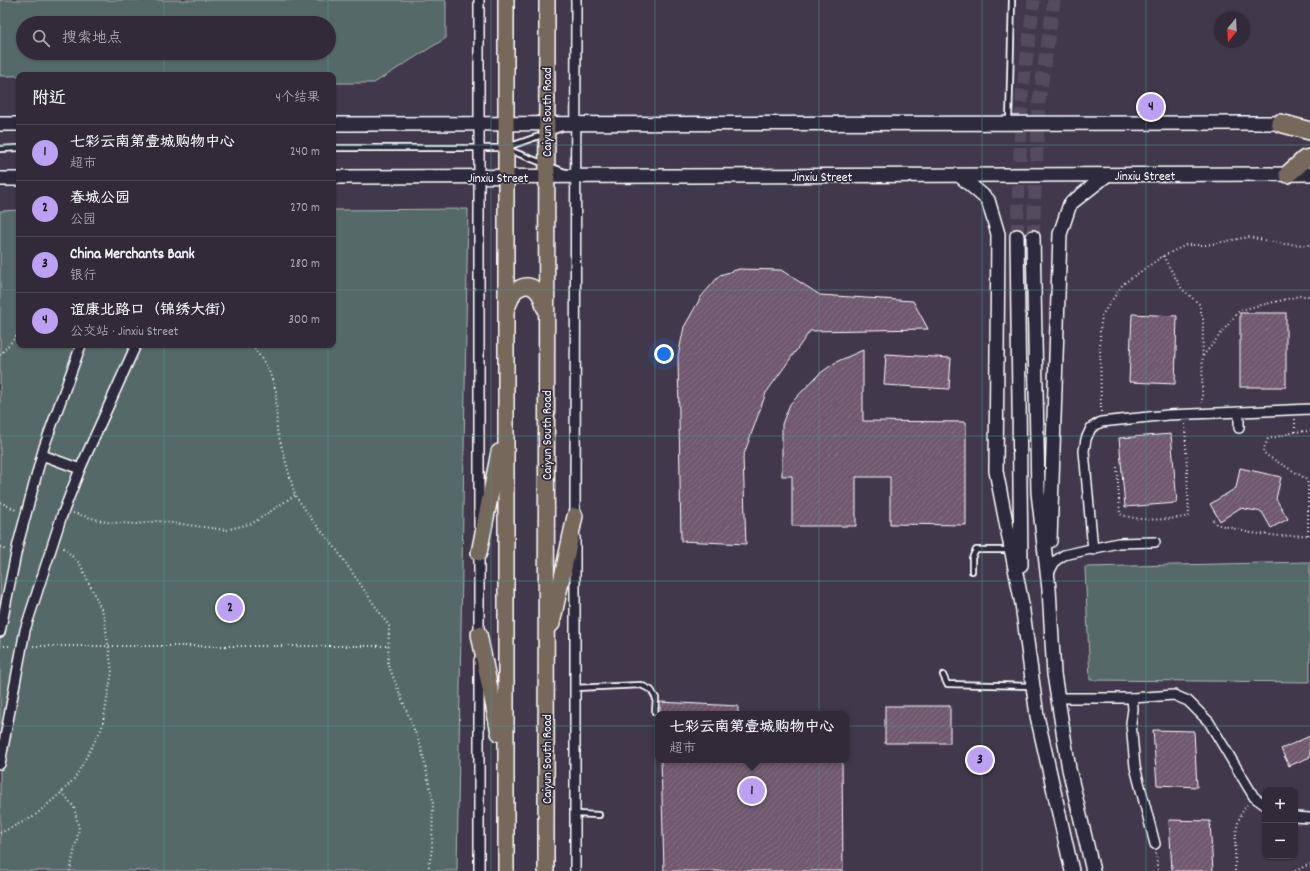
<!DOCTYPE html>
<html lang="zh">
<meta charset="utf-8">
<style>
:root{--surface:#322a39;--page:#3d3644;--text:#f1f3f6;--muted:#a8a7ae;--line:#4d4653;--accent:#bca0f2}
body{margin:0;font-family:Dekko,"LXGW WenKai TC",sans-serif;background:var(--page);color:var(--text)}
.controls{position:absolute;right:12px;bottom:12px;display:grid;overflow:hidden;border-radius:8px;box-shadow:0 1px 3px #0004}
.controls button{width:36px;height:36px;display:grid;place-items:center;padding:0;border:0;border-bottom:1px solid var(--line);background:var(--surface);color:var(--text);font:20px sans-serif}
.compass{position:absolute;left:1214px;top:12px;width:36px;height:36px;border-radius:50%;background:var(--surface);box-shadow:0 1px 3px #0004;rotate:198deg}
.you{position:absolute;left:664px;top:354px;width:14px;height:14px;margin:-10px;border:3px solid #fff;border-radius:50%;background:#1a73e8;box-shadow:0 0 0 6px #1a73e833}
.badge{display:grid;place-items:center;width:26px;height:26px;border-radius:50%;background:var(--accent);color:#111;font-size:13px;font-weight:700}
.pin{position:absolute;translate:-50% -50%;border:2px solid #fff;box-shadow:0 1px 4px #0006}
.popup{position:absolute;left:655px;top:711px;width:194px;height:52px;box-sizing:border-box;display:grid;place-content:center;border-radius:8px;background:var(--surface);filter:drop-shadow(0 1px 3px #0005);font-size:13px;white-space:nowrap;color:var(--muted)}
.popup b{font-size:15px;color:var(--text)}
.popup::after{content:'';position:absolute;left:50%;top:100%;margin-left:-8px;border:8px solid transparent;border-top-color:var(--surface)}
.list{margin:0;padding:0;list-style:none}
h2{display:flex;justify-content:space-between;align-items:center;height:52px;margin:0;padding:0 16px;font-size:17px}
h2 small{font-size:13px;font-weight:400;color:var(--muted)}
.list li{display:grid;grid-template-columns:26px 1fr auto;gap:12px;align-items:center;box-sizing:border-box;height:56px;padding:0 16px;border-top:1px solid var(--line)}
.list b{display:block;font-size:15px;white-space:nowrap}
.list p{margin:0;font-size:13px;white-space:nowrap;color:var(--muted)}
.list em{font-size:13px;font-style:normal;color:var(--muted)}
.icon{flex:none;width:22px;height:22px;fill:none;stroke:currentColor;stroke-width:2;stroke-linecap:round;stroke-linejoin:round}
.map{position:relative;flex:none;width:1310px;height:871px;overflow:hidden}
.search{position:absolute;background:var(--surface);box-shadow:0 1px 3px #0004;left:16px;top:16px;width:320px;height:44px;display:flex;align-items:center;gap:10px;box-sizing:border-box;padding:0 14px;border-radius:22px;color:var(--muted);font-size:15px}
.panel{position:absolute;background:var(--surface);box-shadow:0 1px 3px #0004;left:16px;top:72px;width:320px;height:276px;border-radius:8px}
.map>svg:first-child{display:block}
.park{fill:#556b67;stroke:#aab5b3;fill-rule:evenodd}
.building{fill:url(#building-hatch);stroke:#fff}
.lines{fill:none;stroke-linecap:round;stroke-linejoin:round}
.secondary-tunnel{stroke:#554c5e;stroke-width:13;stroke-dasharray:13 6;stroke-linecap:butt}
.lane-casing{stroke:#fff;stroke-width:8}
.street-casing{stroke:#fff;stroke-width:12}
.secondary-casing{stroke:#fff;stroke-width:16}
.primary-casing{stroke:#fff;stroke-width:18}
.highway-casing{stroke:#fff;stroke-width:20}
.path{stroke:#fff;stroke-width:2;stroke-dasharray:1 3;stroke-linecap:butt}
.lane{stroke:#2f2a3d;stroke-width:4.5}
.street{stroke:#2f2a3d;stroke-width:9}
.secondary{stroke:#2f2a3d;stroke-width:13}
.primary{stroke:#76695c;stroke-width:15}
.highway{stroke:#76695c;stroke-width:17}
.grid{fill:none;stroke:#4b9892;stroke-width:1;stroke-opacity:0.55}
.labels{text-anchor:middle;stroke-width:3.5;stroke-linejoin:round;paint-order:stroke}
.street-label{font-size:13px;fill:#fff;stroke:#2f2a3d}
</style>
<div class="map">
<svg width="1310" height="871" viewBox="0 0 1310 871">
<defs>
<pattern id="building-hatch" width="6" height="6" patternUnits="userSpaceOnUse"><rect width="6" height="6" fill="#6f596e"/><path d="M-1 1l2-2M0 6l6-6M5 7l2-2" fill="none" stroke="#857284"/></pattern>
</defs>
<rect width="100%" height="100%" fill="#42384c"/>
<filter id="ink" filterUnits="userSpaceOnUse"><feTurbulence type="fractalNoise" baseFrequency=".025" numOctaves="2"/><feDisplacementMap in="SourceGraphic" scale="8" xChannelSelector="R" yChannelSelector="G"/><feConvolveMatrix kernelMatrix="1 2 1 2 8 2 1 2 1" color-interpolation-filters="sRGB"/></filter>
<g filter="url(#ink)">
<g class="park">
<path d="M0 0H446V38L374 83H333V75L0 76ZM23 23H329V53H23Z"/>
<path d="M468 209 457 871H0V211L19 210V345H333V210Z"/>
<path d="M1310 562V682L1090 680 1085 567Z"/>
</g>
<g class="building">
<path d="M739 269 781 270 820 295 913 301 928 329 810 331 766 393 743 457 746 544 681 541 678 356 684 327 701 297 720 275Z"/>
<rect x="1240" y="313" width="46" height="74"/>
<path d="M1132 314 1177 316 1175 384 1129 382Z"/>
<path d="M863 350V421L966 422V525L890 524V477H856V526H792V476H782V424L790 404 819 374 836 362Z"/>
<path d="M886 354 951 358 949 389 884 385Z"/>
<path d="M1171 434 1177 503 1125 507 1119 438Z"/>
<path d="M1240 468 1281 477 1276 499 1288 519 1271 528 1262 512 1240 508 1220 521 1210 504 1236 488Z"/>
<path d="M660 702 738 706V714H660Z"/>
<rect x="885" y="706" width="65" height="37"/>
<path d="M1153 730 1194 731 1197 787 1157 785Z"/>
<path d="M1310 736V757L1289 766 1281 749Z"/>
<path d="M661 760H842L843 871H664Z"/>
<path d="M1169 820 1210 821 1213 871H1172Z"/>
</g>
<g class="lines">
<g class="secondary-tunnel">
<path d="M1017 236 1022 96 1034 0"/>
<path d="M1033 237 1039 101 1054 0"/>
</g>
<defs>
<g id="lane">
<path d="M1009 122 1012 0"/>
<path d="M333 148H505L562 128"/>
<path d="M0 149 19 148"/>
<path d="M509 150 565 172"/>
<path d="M972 571V558L976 550H1010"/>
<path d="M943 675 947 684 1031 686"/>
<path d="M575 688 641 685 651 690 656 698 655 712"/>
<path d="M576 814 599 815"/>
</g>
<g id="street">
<path d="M479 0V526"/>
<path d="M1239 428V412"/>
<path d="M42 455 80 469"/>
<path d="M575 520 576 0"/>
<path d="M575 538V871"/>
<path d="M1093 550 1084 451 1086 439 1091 428 1101 422 1168 415 1310 409"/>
<path d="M1049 573 1055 561 1064 555 1118 543 1155 542"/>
<path d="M0 632 18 544 44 447 81 345"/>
<path d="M479 638V548"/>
<path d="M479 660V871"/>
<path d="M1059 698H1132L1174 695 1188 701 1209 722 1254 797 1265 805"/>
<path d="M1132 698 1133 709 1131 723 1135 767 1155 844"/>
<path d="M0 764 25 630 61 518 80 469 136 345"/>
<path d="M1295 817 1310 818"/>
</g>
<g id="secondary">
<path d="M0 124H19"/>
<path d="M333 124 1288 123"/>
<path d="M960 176 988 200 998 234 996 471 1022 604 1037 716 1072 871"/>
<path d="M333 177 1310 174"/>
<path d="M0 179H19"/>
<path d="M1017 236 1021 565"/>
<path d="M1033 237 1038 492 1049 589 1054 674 1069 769 1093 871"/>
<path d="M1050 541 1060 234 1070 204 1107 175"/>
</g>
<g id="primary">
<path d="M506 0V871"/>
<path d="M507 308 514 292C530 278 541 291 544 307"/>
<path d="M479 553 499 452"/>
<path d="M552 624 575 516"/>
<path d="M479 634 499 733"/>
<path d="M546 871 547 0"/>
</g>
<g id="highway">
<path d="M1280 123 1310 131"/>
<path d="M1288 174 1305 159 1310 158"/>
</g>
</defs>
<use href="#lane" class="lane-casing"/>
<use href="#street" class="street-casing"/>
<use href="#secondary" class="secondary-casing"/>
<use href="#primary" class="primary-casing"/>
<use href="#highway" class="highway-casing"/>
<g class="path">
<path d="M1163 256 1182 289 1199 304 1203 319 1202 403"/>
<path d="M252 345 268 368 276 391 277 430 295 495 313 521 334 546 389 626 388 664 421 747 433 801 432 849 428 871"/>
<path d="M0 355 19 333"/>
<path d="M1203 356 1240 310 1300 296H1310"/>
<path d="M1101 412 1100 330 1102 315 1123 284 1163 256 1186 245H1206L1248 237 1284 244 1310 245"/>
<path d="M1295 432V419"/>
<path d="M1117 467 1120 514C1139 522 1169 520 1189 516L1185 424"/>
<path d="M0 502 16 510"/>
<path d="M73 513 106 522 137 524 158 521 226 530 253 523 295 495"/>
<path d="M1213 520 1216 524 1251 533 1281 536 1310 535"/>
<path d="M1308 535V484L1305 478 1266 455 1263 451 1268 439 1295 432 1310 431"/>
<path d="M0 547 6 550"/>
<path d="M0 646H11"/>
<path d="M33 646H389"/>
<path d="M62 792 74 807 79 829 70 871"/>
<path d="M0 833 33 817 62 792 75 778 102 728 112 672 104 615 80 564 62 546"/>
<path d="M1156 853 1158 871"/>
<path d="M1235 871C1236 848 1232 823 1247 805"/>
<path d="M1295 871 1310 864"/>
</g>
<use href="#lane" class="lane"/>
<use href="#street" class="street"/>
<use href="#secondary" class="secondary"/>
<use href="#primary" class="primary"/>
<use href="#highway" class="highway"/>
</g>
</g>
<path class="grid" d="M164 0V23M328 0V23M491 0V871M655 0V871M819 0V871M982 0V871M1146 0V871M164 53V75M328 53V75M0 145H19M333 145H1310M0 290H19M333 290H1310M164 345V871M328 345V871M0 436H1310M0 581H1310M0 726H1310"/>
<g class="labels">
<g class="street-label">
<text transform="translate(546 112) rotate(-90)" y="5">Caiyun South Road</text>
<text x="1145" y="180">Jinxiu Street</text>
<text x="822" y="181">Jinxiu Street</text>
<text x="498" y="182">Jinxiu Street</text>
<text transform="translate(546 435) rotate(-90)" y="5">Caiyun South Road</text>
<text transform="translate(546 759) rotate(-90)" y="5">Caiyun South Road</text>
</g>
</g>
</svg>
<div class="controls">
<button>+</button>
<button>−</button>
</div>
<svg class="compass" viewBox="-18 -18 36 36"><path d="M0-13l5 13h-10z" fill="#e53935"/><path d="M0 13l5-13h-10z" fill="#a8a7ae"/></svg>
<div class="you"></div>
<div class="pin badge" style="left:752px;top:791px">1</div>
<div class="popup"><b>七彩云南第壹城购物中心</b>超市</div>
<div class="pin badge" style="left:230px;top:608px">2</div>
<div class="pin badge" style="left:980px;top:760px">3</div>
<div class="pin badge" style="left:1151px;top:107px">4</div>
<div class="search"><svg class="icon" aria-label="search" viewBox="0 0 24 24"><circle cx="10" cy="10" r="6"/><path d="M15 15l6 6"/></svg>搜索地点</div>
<section class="panel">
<h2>附近<small>4个结果</small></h2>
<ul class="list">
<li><span class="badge">1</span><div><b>七彩云南第壹城购物中心</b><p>超市</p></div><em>240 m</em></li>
<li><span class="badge">2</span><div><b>春城公园</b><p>公园</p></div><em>270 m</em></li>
<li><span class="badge">3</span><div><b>China Merchants Bank</b><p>银行</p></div><em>280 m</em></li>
<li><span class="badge">4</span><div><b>谊康北路口（锦绣大街）</b><p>公交站 · Jinxiu Street</p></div><em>300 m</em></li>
</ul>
</section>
</div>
